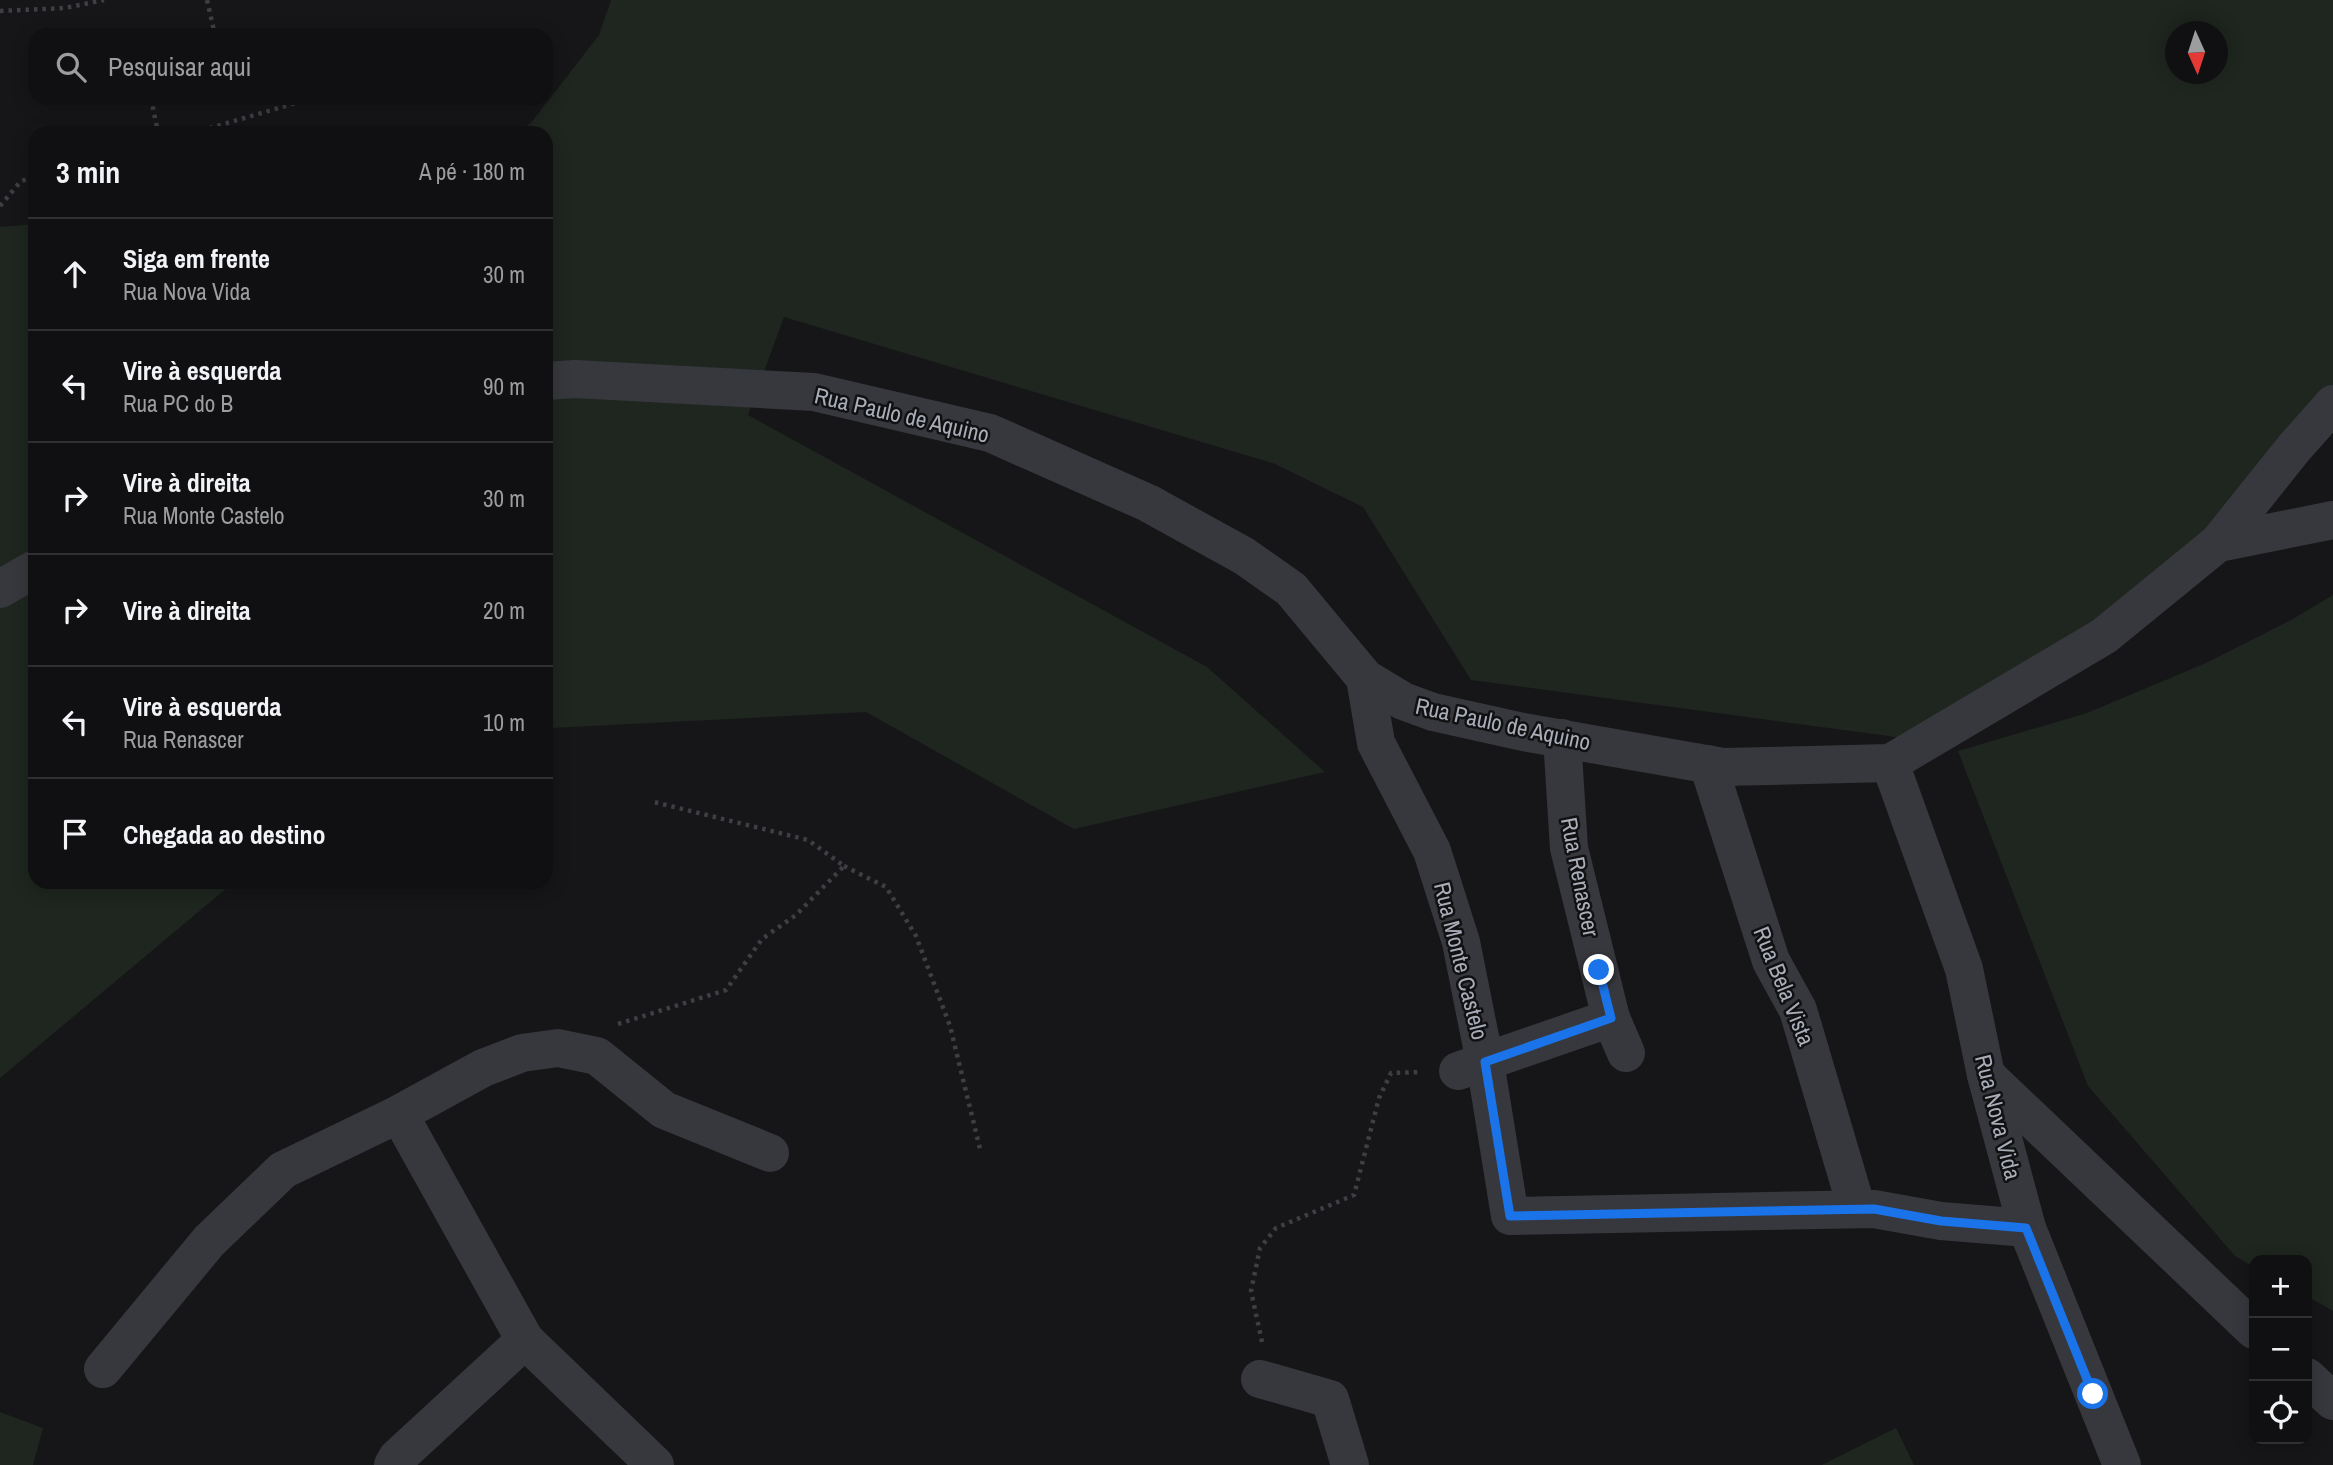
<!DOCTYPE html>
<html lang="pt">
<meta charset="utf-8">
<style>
:root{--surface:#101012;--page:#19191b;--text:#f1f3f6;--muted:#9c9d9f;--line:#303032}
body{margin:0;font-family:"Archivo Narrow",sans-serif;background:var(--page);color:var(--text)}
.controls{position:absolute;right:21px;bottom:21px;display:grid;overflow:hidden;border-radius:14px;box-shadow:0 4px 18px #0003}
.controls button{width:63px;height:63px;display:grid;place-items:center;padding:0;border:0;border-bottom:2px solid var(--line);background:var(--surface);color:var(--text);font:35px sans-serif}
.compass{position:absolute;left:2165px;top:21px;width:63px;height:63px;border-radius:50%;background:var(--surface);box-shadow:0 4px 18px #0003;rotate:177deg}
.stop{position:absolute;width:21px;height:21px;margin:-16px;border:5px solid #1a73e8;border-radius:50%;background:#fff}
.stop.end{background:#1a73e8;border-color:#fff;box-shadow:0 2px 7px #0008}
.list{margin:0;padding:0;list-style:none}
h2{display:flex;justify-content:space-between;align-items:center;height:91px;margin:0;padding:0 28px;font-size:30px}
h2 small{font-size:23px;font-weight:400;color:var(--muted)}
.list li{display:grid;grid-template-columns:46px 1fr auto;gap:21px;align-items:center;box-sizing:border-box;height:112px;padding:0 28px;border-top:2px solid var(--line)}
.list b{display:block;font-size:26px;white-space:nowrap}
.list p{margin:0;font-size:23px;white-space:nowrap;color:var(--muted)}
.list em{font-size:23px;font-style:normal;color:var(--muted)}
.icon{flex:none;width:38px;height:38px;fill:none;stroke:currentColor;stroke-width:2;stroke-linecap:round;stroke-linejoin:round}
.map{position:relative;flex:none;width:2333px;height:1465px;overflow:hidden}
.search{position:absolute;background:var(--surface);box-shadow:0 4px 18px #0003;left:28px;top:28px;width:525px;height:77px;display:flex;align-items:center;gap:18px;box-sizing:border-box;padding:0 24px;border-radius:21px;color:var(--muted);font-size:26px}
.panel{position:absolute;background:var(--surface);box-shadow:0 4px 18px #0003;left:28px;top:126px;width:525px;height:763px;border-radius:21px}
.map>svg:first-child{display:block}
.green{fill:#1e261f;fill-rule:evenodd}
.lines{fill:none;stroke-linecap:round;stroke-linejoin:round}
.path{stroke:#3d3f44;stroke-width:4.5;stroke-dasharray:3.5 5;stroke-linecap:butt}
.minor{stroke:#37383d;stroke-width:38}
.route{stroke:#1a73e8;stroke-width:9}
.labels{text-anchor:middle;stroke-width:5;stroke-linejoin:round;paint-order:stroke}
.street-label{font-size:23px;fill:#a8adb8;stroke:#111113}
</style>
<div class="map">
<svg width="2333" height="1465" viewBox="0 0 2333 1465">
<rect width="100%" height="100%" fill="#161618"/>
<g class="green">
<path d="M611 0H2333V408L2104 636 1926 741 1471 680 1363 507 1275 464 784 317 748 415 1207 667 1325 772 1074 829 866 712 551 728 546 731V133H514L531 123 599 35ZM2176 32H2218V74H2176Z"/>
<path d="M35 224V882H234L0 1078V227Z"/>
<path d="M2333 595V1311L2307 1296V1260H2254V1267L2235 1256 2088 1086 1958 751 2087 713 2206 663 2291 620Z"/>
<path d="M0 1412 43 1428 33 1465H0Z"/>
<path d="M1896 1428 1914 1465H1822Z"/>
</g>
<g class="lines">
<g class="path">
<path d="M207 0 215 35"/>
<path d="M0 11 65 8 104 0"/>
<path d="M151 98 158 133"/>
<path d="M193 133 313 98"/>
<path d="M0 206 21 181 35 177"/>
<path d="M844 866 886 887 916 936 950 1026 980 1149"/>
<path d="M618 1024 726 990 762 939 796 915 844 866 808 840 654 802"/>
<path d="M1262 1342 1251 1291 1260 1248 1276 1228 1354 1195 1379 1098 1391 1073 1422 1072"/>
</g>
<g class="minor">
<path d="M546 381 575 379 814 392 990 433 1148 503 1244 556 1291 589 1365 678 1403 701 1433 712 1523 732 1723 767 1890 763 2104 636 2218 543 2294 448 2333 404"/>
<path d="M2218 543 2333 520"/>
<path d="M0 589 35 569"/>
<path d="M1365 678 1376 743 1432 851 1461 942 1485 1062 1510 1216 1874 1209 1941 1221 2027 1228"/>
<path d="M1562 738 1569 848 1611 1018 1626 1053"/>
<path d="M1890 763 1964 969 1986 1075 2027 1228 2122 1465"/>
<path d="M1708 764 1771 961 1798 1010 1857 1209"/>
<path d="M1458 1071 1611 1018"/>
<path d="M1986 1075 2254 1330"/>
<path d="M399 1114 525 1340 655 1465"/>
<path d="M103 1369 209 1241 283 1170 399 1114 483 1068 522 1053 558 1048 597 1056 664 1110 770 1153"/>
<path d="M2307 1377 2333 1401"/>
<path d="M1260 1379 1330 1399 1350 1465"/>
<path d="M393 1465 397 1458 525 1340"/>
</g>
</g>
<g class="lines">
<path class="route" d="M1599 970 1611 1018 1485 1062 1510 1216 1874 1209 1941 1221 2026 1228 2093 1394"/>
</g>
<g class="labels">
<g class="street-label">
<text transform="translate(902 415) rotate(13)" y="8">Rua Paulo de Aquino</text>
<text transform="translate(1503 724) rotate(12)" y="8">Rua Paulo de Aquino</text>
<text transform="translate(1580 877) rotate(79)" y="8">Rua Renascer</text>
<text transform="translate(1461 961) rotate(76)" y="8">Rua Monte Castelo</text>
<text transform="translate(1784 986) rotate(68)" y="8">Rua Bela Vista</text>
<text transform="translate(1998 1117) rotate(76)" y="8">Rua Nova Vida</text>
</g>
</g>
</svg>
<div class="controls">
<button>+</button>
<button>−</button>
<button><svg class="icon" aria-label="locate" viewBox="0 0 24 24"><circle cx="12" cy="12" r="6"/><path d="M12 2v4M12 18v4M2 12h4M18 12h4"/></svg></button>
</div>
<svg class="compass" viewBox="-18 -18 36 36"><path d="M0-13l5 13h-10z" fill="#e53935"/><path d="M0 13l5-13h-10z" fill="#9c9d9f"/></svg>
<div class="stop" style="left:2093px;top:1394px"></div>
<div class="stop end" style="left:1599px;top:970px"></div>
<div class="search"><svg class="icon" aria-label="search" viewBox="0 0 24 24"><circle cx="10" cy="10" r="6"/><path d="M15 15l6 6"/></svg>Pesquisar aqui</div>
<section class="panel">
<h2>3 min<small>A pé · 180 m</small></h2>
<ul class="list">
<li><svg class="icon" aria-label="ahead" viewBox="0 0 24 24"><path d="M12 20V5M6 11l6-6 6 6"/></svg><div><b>Siga em frente</b><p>Rua Nova Vida</p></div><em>30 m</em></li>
<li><svg class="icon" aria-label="left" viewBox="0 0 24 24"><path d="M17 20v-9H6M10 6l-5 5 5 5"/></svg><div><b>Vire à esquerda</b><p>Rua PC do B</p></div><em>90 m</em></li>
<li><svg class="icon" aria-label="right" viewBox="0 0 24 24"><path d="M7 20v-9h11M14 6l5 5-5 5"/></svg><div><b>Vire à direita</b><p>Rua Monte Castelo</p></div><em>30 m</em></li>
<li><svg class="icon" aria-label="right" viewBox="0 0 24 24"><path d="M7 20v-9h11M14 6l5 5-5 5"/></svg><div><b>Vire à direita</b></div><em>20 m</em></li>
<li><svg class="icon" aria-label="left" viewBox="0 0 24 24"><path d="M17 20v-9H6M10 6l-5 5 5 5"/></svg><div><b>Vire à esquerda</b><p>Rua Renascer</p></div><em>10 m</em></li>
<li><svg class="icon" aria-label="arrive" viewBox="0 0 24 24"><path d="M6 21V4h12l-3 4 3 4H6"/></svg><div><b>Chegada ao destino</b></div></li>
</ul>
</section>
</div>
